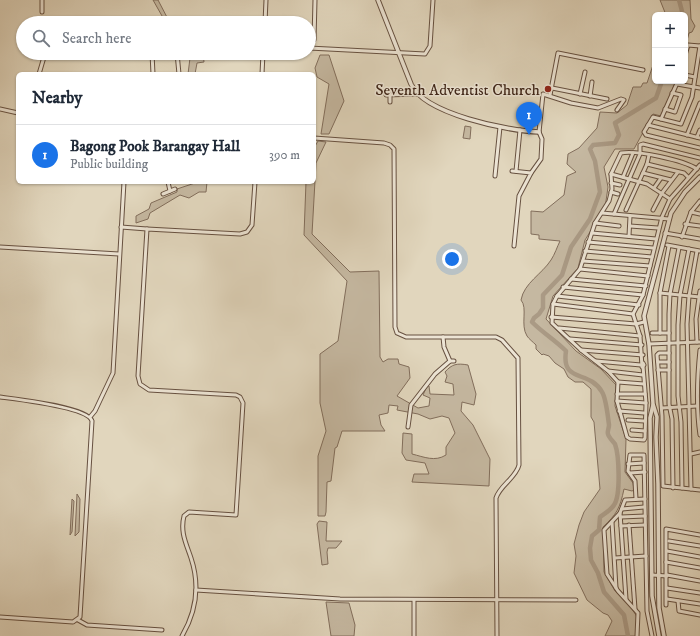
<!DOCTYPE html>
<meta charset="utf-8">
<style>
:root{--surface:#fff;--page:#f6f6f7;--text:#1f2937;--muted:#747a83;--line:#e0e1e3;--accent:#1a73e8}
body{margin:0;font-family:"IM FELL DW Pica",serif;background:var(--page);color:var(--text)}
.controls{position:absolute;right:12px;top:12px;display:grid;overflow:hidden;border-radius:6px;box-shadow:0 1px 3px #0004}
.controls button{width:36px;height:36px;display:grid;place-items:center;padding:0;border:0;border-bottom:1px solid var(--line);background:var(--surface);color:var(--text);font:20px sans-serif}
.you{position:absolute;left:452px;top:259px;width:14px;height:14px;margin:-10px;border:3px solid #fff;border-radius:50%;background:#1a73e8;box-shadow:0 0 0 6px #1a73e833}
.badge{display:grid;place-items:center;width:26px;height:26px;border-radius:50%;background:var(--accent);color:#fff;font-size:13px;font-weight:700}
.pin{position:absolute;translate:-50% -33px;filter:drop-shadow(0 1px 2px #0008)}
.pin::after{content:'';position:absolute;top:21px;width:14px;height:12px;background:inherit;clip-path:polygon(0 0,100% 0,50% 100%)}
.list{margin:0;padding:0;list-style:none}
h2{display:flex;justify-content:space-between;align-items:center;height:52px;margin:0;padding:0 16px;font-size:17px}
h2 small{font-size:13px;font-weight:400;color:var(--muted)}
.list li{display:grid;grid-template-columns:26px 1fr auto;gap:12px;align-items:center;box-sizing:border-box;height:60px;padding:0 16px;border-top:1px solid var(--line)}
.list b{display:block;font-size:15px;white-space:nowrap}
.list p{margin:0;font-size:13px;white-space:nowrap;color:var(--muted)}
.list em{font-size:13px;font-style:normal;color:var(--muted)}
.icon{flex:none;width:22px;height:22px;fill:none;stroke:currentColor;stroke-width:2;stroke-linecap:round;stroke-linejoin:round}
.map{position:relative;flex:none;width:700px;height:636px;overflow:hidden}
.search{position:absolute;background:var(--surface);box-shadow:0 1px 3px #0004;left:16px;top:16px;width:300px;height:44px;display:flex;align-items:center;gap:10px;box-sizing:border-box;padding:0 14px;border-radius:22px;color:var(--muted);font-size:15px}
.panel{position:absolute;background:var(--surface);box-shadow:0 1px 3px #0004;left:16px;top:72px;width:300px;height:112px;border-radius:6px}
.map>svg:first-child{display:block}
.green{fill:#c5b8a1;stroke:#826e5c}
.lines{fill:none;stroke-linecap:round;stroke-linejoin:round}
.river{stroke:#aa9a85;stroke-width:4.5}
.minor-casing{stroke:#675141;stroke-width:5}
.tertiary-casing{stroke:#675141;stroke-width:5.5}
.minor{stroke:#ece4d4;stroke-width:3}
.tertiary{stroke:#ece4d4;stroke-width:3.5}
.poi-dot{fill:#8f2418;stroke:#ece4d4;stroke-width:1.5}
.labels{text-anchor:middle;stroke-width:3;stroke-linejoin:round;paint-order:stroke}
.poi-label{font-size:16px;fill:#3e2518;stroke:#ece4d4;text-anchor:end}
</style>
<div class="map">
<svg width="700" height="636" viewBox="0 0 700 636">
<rect width="100%" height="100%" fill="#e1d6bd"/>
<filter id="stains"><feTurbulence type="fractalNoise" baseFrequency=".005" numOctaves="4"/><feColorMatrix values="0 0 0 0 .2 0 0 0 0 .09 0 0 0 0 .02 0 0 0 .5 -.17"/></filter>
<radialGradient id="worn" r=".72"><stop offset=".6" stop-color="#630" stop-opacity="0"/><stop offset="1" stop-color="#630" stop-opacity=".3"/></radialGradient>
<g class="green">
<path d="M153 0H158L170 23H166Z"/>
<path d="M660 0H690L691 19 695 26 692 32 689 33 685 48V15H666Z"/>
<path d="M187 53H203L204 62 197 63 195 74H188L190 58 187 56Z"/>
<path d="M320 55H329L344 101 329 134H321L329 84 317 77 315 68Z"/>
<path d="M655 59V81H676L661 116 653 114 634 149H615L604 167 608 187 605 208 585 240 578 268 553 296 546 319 576 351 601 369 616 385 615 406 626 439 625 472 633 483 634 490 632 491 624 489C620 508 617 514 603 527L604 572 615 591 631 607 637 617 636 636H605L612 621 608 615 603 613 587 600 574 573 576 556 574 544 579 525 584 512 600 489 594 422 591 417V389L583 382H575L568 377 564 369 555 363 549 356 543 354 542 355 536 349V345C533 342 529 339 527 336 520 325 528 308 521 300 524 283 542 274 551 260 555 254 557 247 560 241L539 239V235L531 234V211L543 212 564 195 567 176 576 172 567 164 568 154 579 148 597 128 600 112 617 113 627 105 633 87H641L643 83H647Z"/>
<path d="M465 126 471 127 470 139 463 138Z"/>
<path d="M318 141 326 142 316 163 312 234 350 272 379 271 380 357 383 362 388 359H398L399 364 409 367 410 378 397 396 418 408 429 406 430 398 423 395 427 386H429L430 394 454 395 453 384 445 382 447 376 445 372C452 364 457 363 468 365L476 394 474 405 462 402 461 411 473 425 490 459 489 486 412 482 414 474H429L425 463 406 460 402 453 403 433 412 434V454C424 457 435 462 446 455V447L455 433 449 418 442 416 430 419 418 414 397 410 398 406 389 405 388 413 379 415 381 425 385 431H342L337 447 335 448 331 481 327 482 326 512 325 516H318V456L326 431 320 403V354L338 341 347 281 304 235 306 182H314V148Z"/>
<path d="M198 182H207L206 192H199L189 198 180 195 150 213 148 219 136 223V216L149 209 151 203 177 192V189Z"/>
<path d="M77 494 80 499 79 532 75 536Z"/>
<path d="M72 499 74 501 72 532 70 535Z"/>
<path d="M319 521 327 522 326 541H342L336 548H328L327 552 328 564 322 565 317 524Z"/>
<path d="M326 602 349 603 355 625 354 636H331Z"/>
</g>
<g class="lines">
<g class="river">
<path d="M679 0 683 15"/>
<path d="M628 636 624 615 604 592 598 573 591 560 590 548 592 536 599 530 600 517C604 514 611 510 614 505 621 495 619 455 615 444 613 441 609 438 608 434 607 432 609 428 609 425 608 417 606 398 602 392 589 369 561 384 566 351 555 340 543 333 532 322L534 318 539 314 543 308V295L562 275 571 247 590 219 600 192 595 161 590 149 593 145 615 143 619 135 615 123 656 98 662 81"/>
</g>
<defs>
<g id="minor">
<path d="M42 0V12"/>
<path d="M265 23 266 0"/>
<path d="M314 40 315 0"/>
<path d="M700 46 692 97 681 124 653 117 644 132 646 135 700 148"/>
<path d="M309 48 425 54 430 46 433 0"/>
<path d="M152 53 153 74"/>
<path d="M177 53 179 74"/>
<path d="M685 55 688 45 700 46"/>
<path d="M39 74 44 57"/>
<path d="M262 74 263 53"/>
<path d="M685 75 695 77"/>
<path d="M677 84 700 88"/>
<path d="M552 88 607 99"/>
<path d="M580 94 585 72"/>
<path d="M386 95 417 94"/>
<path d="M390 95V102"/>
<path d="M550 95 558 53 643 70"/>
<path d="M590 96 592 82"/>
<path d="M0 109 18 113"/>
<path d="M665 109 675 112 681 95 672 93"/>
<path d="M661 119 678 81"/>
<path d="M648 125 700 138"/>
<path d="M687 135 700 103"/>
<path d="M697 137 700 130"/>
<path d="M314 138 384 143 390 145 394 149 395 327 397 333 406 337H496L502 340 518 358 519 465C516 478 500 485 496 498L497 636"/>
<path d="M647 164 684 173 688 177"/>
<path d="M512 171 531 173 519 196 514 246"/>
<path d="M516 171 520 130"/>
<path d="M531 173 541 159 542 139 539 132 543 94 571 103 598 108 621 99 624 100 617 110"/>
<path d="M643 173 671 180"/>
<path d="M611 174 647 184 670 199"/>
<path d="M495 176 500 127"/>
<path d="M623 177 633 153"/>
<path d="M168 182 170 191"/>
<path d="M611 183 620 185"/>
<path d="M654 188 661 178"/>
<path d="M611 192 618 194"/>
<path d="M163 194 175 189"/>
<path d="M626 210 647 164 649 155"/>
<path d="M653 210 662 193 678 172"/>
<path d="M691 212 700 214"/>
<path d="M602 213 669 219"/>
<path d="M614 214 640 154V145L643 144 700 158"/>
<path d="M595 223 619 226"/>
<path d="M685 224 700 226"/>
<path d="M630 226 658 228"/>
<path d="M121 227 147 229"/>
<path d="M592 233 656 239"/>
<path d="M665 233 700 239"/>
<path d="M629 236 630 216"/>
<path d="M682 237 691 212 700 201"/>
<path d="M588 242 653 248"/>
<path d="M667 245 700 251"/>
<path d="M0 247 119 254"/>
<path d="M585 251 652 257"/>
<path d="M583 261 650 266"/>
<path d="M580 269 648 276"/>
<path d="M571 279 646 286"/>
<path d="M563 287 643 295"/>
<path d="M660 293 700 297"/>
<path d="M557 296 639 305"/>
<path d="M553 304 633 314"/>
<path d="M551 317 636 324 644 322"/>
<path d="M559 328 640 336"/>
<path d="M652 333H669"/>
<path d="M660 333V293L669 246"/>
<path d="M443 337 444 347 450 361"/>
<path d="M570 339 642 345"/>
<path d="M697 342 696 319 700 291"/>
<path d="M649 344 700 342"/>
<path d="M581 350 643 355"/>
<path d="M700 350C697 379 696 407 700 435"/>
<path d="M669 353H659L657 355 662 416 663 486 700 490"/>
<path d="M596 361 641 365"/>
<path d="M658 362H669"/>
<path d="M643 363 644 365 642 367 640 336 633 314 643 295 662 217 670 199 700 165"/>
<path d="M643 366 646 403 645 438 644 440 630 439 627 437 617 401 618 382 608 371 581 350 552 323 553 304 557 296 580 269 595 223 609 201 612 189 611 174 621 153C637 150 683 160 697 169"/>
<path d="M658 370H669"/>
<path d="M608 371 643 375"/>
<path d="M618 382 644 384"/>
<path d="M617 394H645"/>
<path d="M0 397C15 399 88 407 92 421L80 617 73 622 0 617"/>
<path d="M617 401 646 403"/>
<path d="M662 408 697 406"/>
<path d="M619 411 644 413"/>
<path d="M90 417 95 411 113 373 124 182"/>
<path d="M628 420 644 421"/>
<path d="M408 427 411 405 435 374 450 361H454"/>
<path d="M632 430 645 431"/>
<path d="M691 454 700 452"/>
<path d="M628 464 644 463"/>
<path d="M630 473 645 472"/>
<path d="M673 488 672 419 669 404V314L670 294 679 248"/>
<path d="M682 488 681 422 678 396V325L680 295 689 249"/>
<path d="M691 489 687 324 689 296 697 251"/>
<path d="M636 499 635 481 628 471 630 455H644L647 611 652 636"/>
<path d="M622 509 644 507"/>
<path d="M620 513 626 599"/>
<path d="M621 517 645 516"/>
<path d="M612 522 616 588"/>
<path d="M629 525 635 609"/>
<path d="M621 526 645 525"/>
<path d="M669 541 700 546"/>
<path d="M667 551 700 557"/>
<path d="M615 558 646 556"/>
<path d="M666 562 700 568"/>
<path d="M652 575 667 576"/>
<path d="M667 575 700 581"/>
<path d="M667 588 700 593"/>
<path d="M196 590 340 599 576 600"/>
<path d="M667 599 700 604"/>
<path d="M678 601 679 611 700 615"/>
<path d="M666 605V529L700 535"/>
<path d="M78 620 87 625 162 630"/>
<path d="M182 636C196 612 200 585 191 558 186 543 180 532 184 516L189 512 236 515 243 403 240 397 236 395 149 390 140 384 138 376 147 229 240 234 247 232 252 225 255 182"/>
<path d="M414 636V600"/>
<path d="M637 636 638 613 618 591 607 574 604 530 620 513 625 500 645 499"/>
</g>
<g id="tertiary">
<path d="M378 0 411 84C424 114 508 131 539 132"/>
<path d="M653 405 650 418 652 596 659 636"/>
<path d="M664 636 659 608 658 484 656 437 657 417 653 404 649 344 644 316 671 213 685 192 700 177"/>
</g>
</defs>
<use href="#minor" class="minor-casing"/>
<use href="#tertiary" class="tertiary-casing"/>
<use href="#minor" class="minor"/>
<use href="#tertiary" class="tertiary"/>
</g>
<circle class="poi-dot" cx="548" cy="89" r="4"/>
<g class="labels">
<g class="poi-label">
<text x="540" y="95">Seventh Adventist Church</text>
</g>
</g>
<rect width="100%" height="100%" filter="url(#stains)"/>
<rect width="100%" height="100%" fill="url(#worn)"/>
</svg>
<div class="controls">
<button>+</button>
<button>−</button>
</div>
<div class="you"></div>
<div class="pin badge" style="left:529px;top:135px">1</div>
<div class="search"><svg class="icon" aria-label="search" viewBox="0 0 24 24"><circle cx="10" cy="10" r="6"/><path d="M15 15l6 6"/></svg>Search here</div>
<section class="panel">
<h2>Nearby<small></small></h2>
<ul class="list">
<li><span class="badge">1</span><div><b>Bagong Pook Barangay Hall</b><p>Public building</p></div><em>390 m</em></li>
</ul>
</section>
</div>
